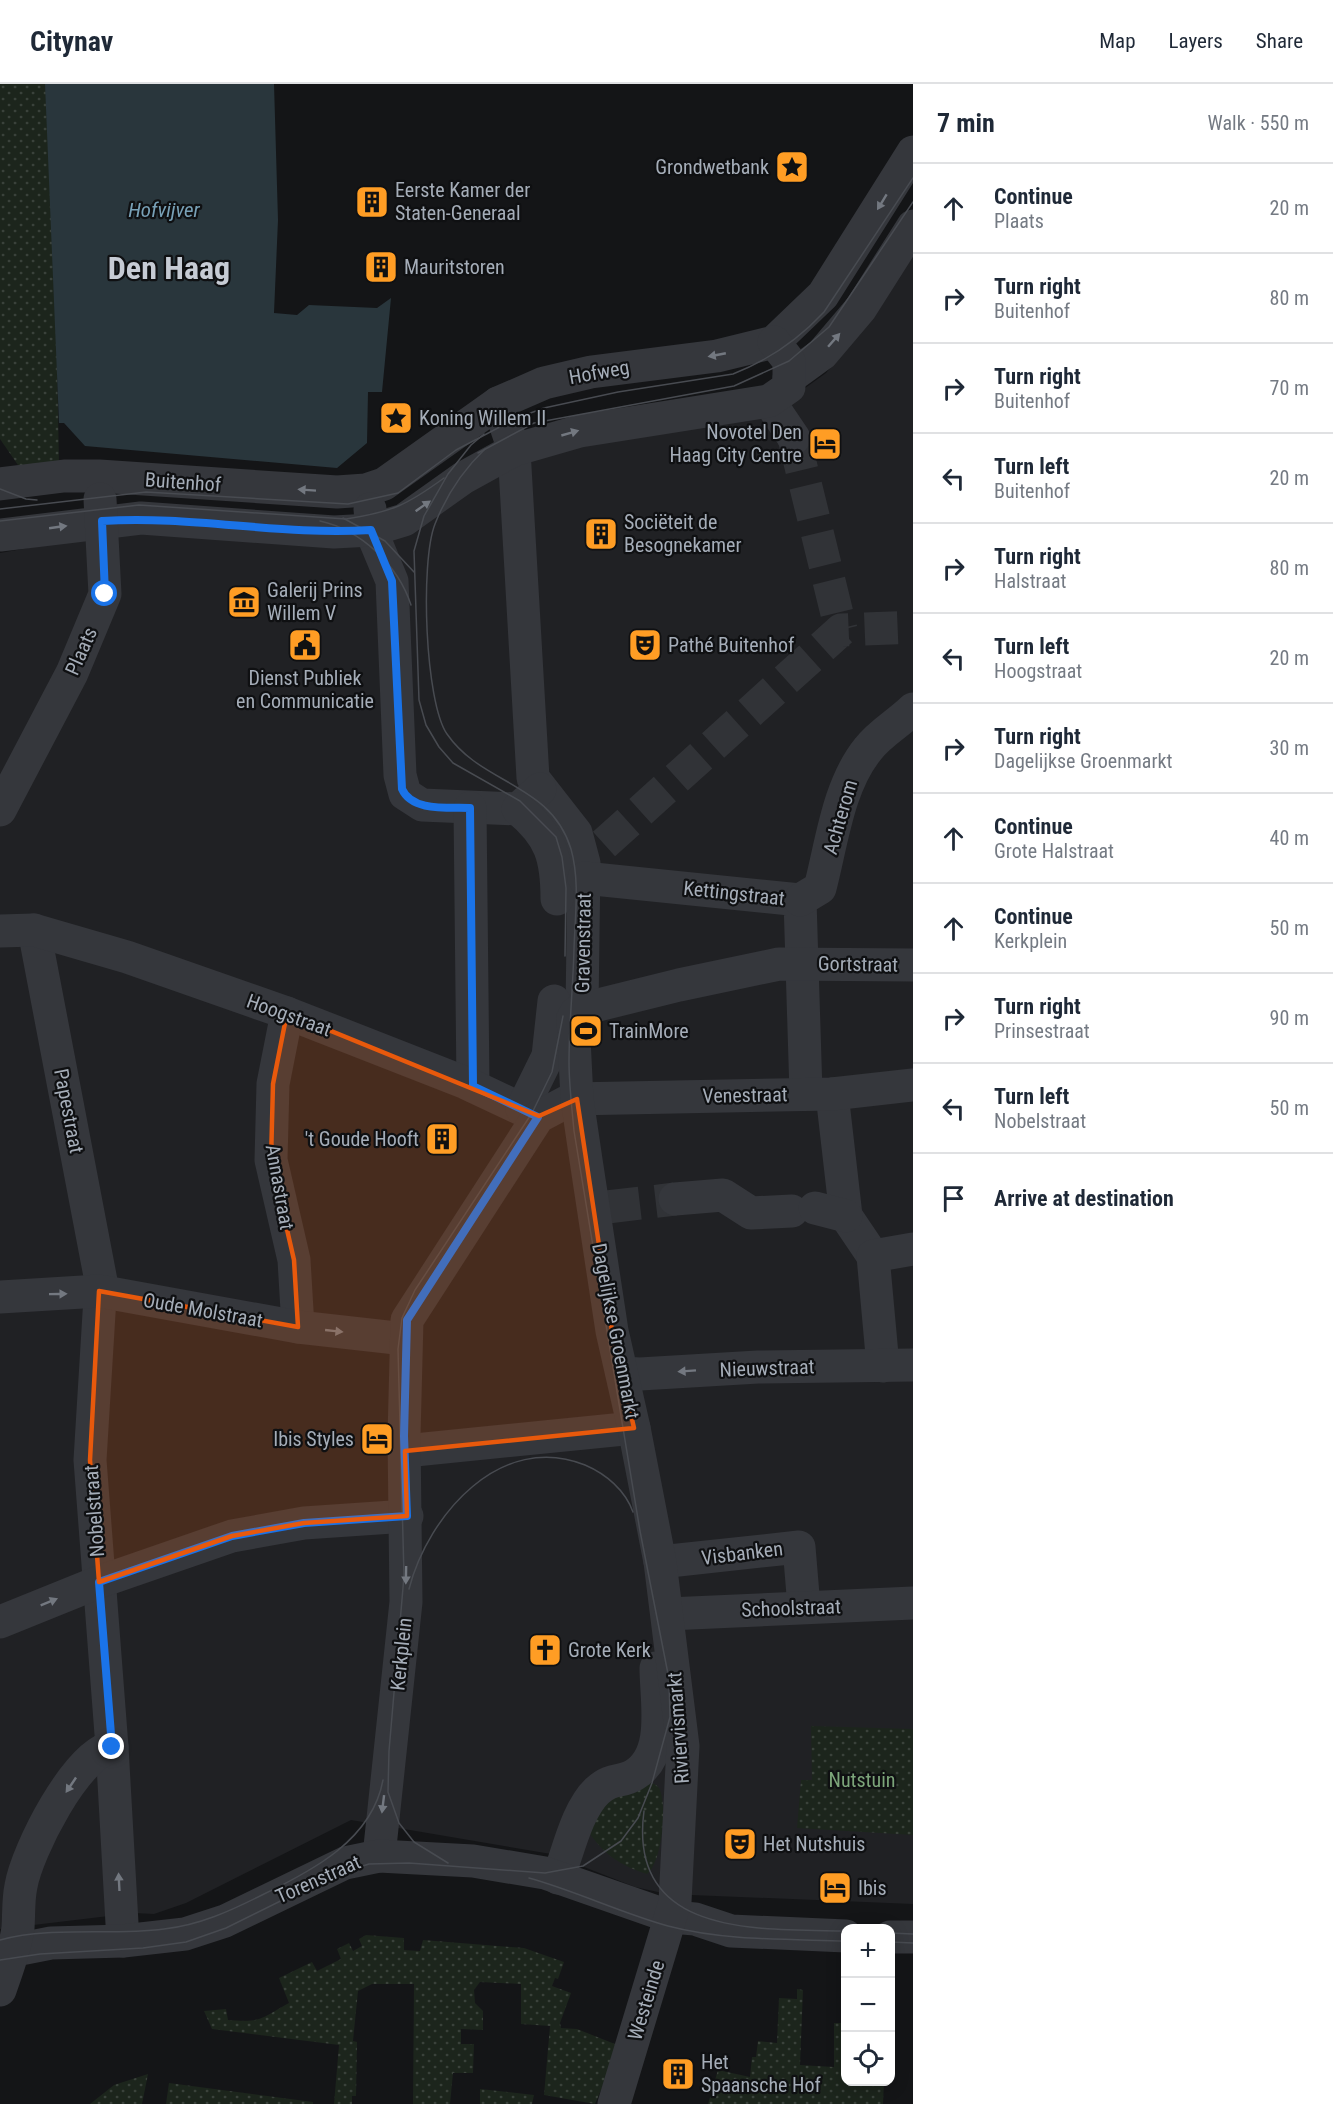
<!DOCTYPE html>
<meta charset="utf-8">
<style>
:root{--surface:#fff;--page:#f2f2f3;--text:#1f2937;--muted:#747a83;--line:#e0e1e3}
body{margin:0;font-family:"Roboto Condensed",sans-serif;background:var(--page);color:var(--text)}
.controls{position:absolute;right:18px;bottom:18px;display:grid;overflow:hidden;border-radius:12px;box-shadow:0 3px 15px #0003}
.controls button{width:54px;height:54px;display:grid;place-items:center;padding:0;border:0;border-bottom:2px solid var(--line);background:var(--surface);color:var(--text);font:30px sans-serif}
.stop{position:absolute;width:18px;height:18px;margin:-14px;border:4px solid #1a73e8;border-radius:50%;background:#fff}
.stop.end{background:#1a73e8;border-color:#fff;box-shadow:0 2px 6px #0008}
.list{margin:0;padding:0;list-style:none}
h2{display:flex;justify-content:space-between;align-items:center;height:78px;margin:0;padding:0 24px;font-size:26px}
h2 small{font-size:20px;font-weight:400;color:var(--muted)}
.list li{display:grid;grid-template-columns:39px 1fr auto;gap:18px;align-items:center;box-sizing:border-box;height:90px;padding:0 24px;border-top:2px solid var(--line)}
.list b{display:block;font-size:22px;white-space:nowrap}
.list p{margin:0;font-size:20px;white-space:nowrap;color:var(--muted)}
.list em{font-size:20px;font-style:normal;color:var(--muted)}
.icon{flex:none;width:33px;height:33px;fill:none;stroke:currentColor;stroke-width:2;stroke-linecap:round;stroke-linejoin:round}
.map{position:relative;flex:none;width:913px;height:2020px;overflow:hidden}
header{display:flex;align-items:center;gap:36px;box-sizing:border-box;height:84px;padding:0 30px;background:var(--surface);border-bottom:2px solid var(--line)}
header strong{font-size:28px}
nav{display:flex;gap:33px;margin-inline-start:auto;font-size:21px}
main{display:flex}
aside{flex:1;background:var(--surface)}
.map>svg:first-child{display:block}
.built{fill:#202124}
.park{fill:url(#park-dots)}
.water{fill:#29363c}
.lines{fill:none;stroke-linecap:round;stroke-linejoin:round}
.minor-tunnel{stroke:#313337;stroke-width:33;stroke-dasharray:33 16;stroke-linecap:butt}
.minor{stroke:#35373c;stroke-width:33}
.tram{stroke:#484b51;stroke-width:1.5}
.oneway{fill:#737880}
.route{stroke:#1a73e8;stroke-width:8}
.marked{fill:#e8590c;fill-opacity:0.2;stroke:#e8590c;stroke-width:4.5;stroke-linejoin:round}
.labels{text-anchor:middle;stroke-width:4.5;stroke-linejoin:round;paint-order:stroke}
.poi-label{font-size:20px;fill:#a5adb8;stroke:#0f1012;text-anchor:start}
.street-label{font-size:20px;fill:#a5adb8;stroke:#0f1012}
.park-label{font-size:20px;fill:#7ca57a;stroke:#0f1012}
.water-label{font-size:21px;font-style:italic;fill:#78a1b7;stroke:#0f1012}
.town-label{font-size:32px;font-weight:bold;fill:#c6cbd4;stroke:#0f1012}
</style>
<header>
<strong>Citynav</strong>
<nav><a>Map</a><a>Layers</a><a>Share</a></nav>
</header>
<main>
<div class="map">
<svg width="913" height="2020" viewBox="0 0 913 2020">
<defs>
<pattern id="park-dots" width="8" height="8" patternUnits="userSpaceOnUse" patternTransform="scale(1.5)"><rect width="8" height="8" fill="#1c251c"/><path d="M2 2h.1M6 6h.1" fill="none" stroke="#3a423b" stroke-width="1.8" stroke-linecap="round"/></pattern>
</defs>
<rect width="100%" height="100%" fill="#141517"/>
<path class="built" d="M913 164V1820L667 1810 635 1803 551 1770 351 1736 186 1819 154 1830 134 1829 0 1845V469L140 444 334 459 526 375 783 320 826 289 856 254Z"/>
<g class="park">
<path d="M0 0H52L59 381H18L0 355Z"/>
<path d="M811 1642 913 1645V1751L797 1744 801 1696H812Z"/>
<path d="M649 1698C654 1700 658 1701 660 1706 667 1723 662 1779 647 1790 621 1782 603 1770 588 1747L599 1720Z"/>
<path d="M366 1851 404 1854V1866L420 1867 423 1856 524 1864 564 1878 558 1895 555 1894 552 1902 571 1909 560 1939 561 1944 577 1945 620 1962 595 2020 544 2011 550 1942 521 1940V1900L480 1898 474 1906 475 1919 483 1927V1946L461 1945V1960H474L473 1989H453L450 2020H413L414 1900H372L358 1907 353 1957 357 1958 356 2012H352V2020H334L339 1961 212 1945 204 1927 226 1925 228 1936C263 1939 261 1934 289 1919L279 1894 312 1878 317 1887 341 1875 337 1865 349 1859 353 1867 362 1862 359 1855Z"/>
<path d="M797 1905 803 1906 800 1981 834 1983V1939H845L846 1998H884L883 2020H708L718 1986 750 1993 752 1973H756L758 1957 777 1959 779 1914 797 1915Z"/>
<path d="M148 1990 142 2020H90L114 2001Z"/>
<path d="M169 1999 313 2018V2020H166Z"/>
<path d="M480 2005 534 2011 532 2020H480Z"/>
</g>
<path class="water" d="M45 0H274L278 136 274 229 297 231 309 221 377 224 391 214 382 308H368L367 359 337 384 85 362 64 339H59Z"/>
<g class="lines">
<g class="minor-tunnel">
<path d="M794 354 841 546"/>
<path d="M604 760 841 546 913 543"/>
<path d="M607 1123 675 1115"/>
</g>
<g class="minor">
<path d="M789 294 822 270 861 224 913 142"/>
<path d="M769 317 794 354"/>
<path d="M498 319 514 366 533 694 576 749 584 779 582 925"/>
<path d="M0 400 64 392H99L337 408 366 406 384 400 498 319 544 299 591 288 717 272 774 258 823 211 913 68"/>
<path d="M370 425 372 449 392 497 400 691 405 710 422 721 518 725 540 705"/>
<path d="M0 451 141 434 334 448 371 446 404 436 463 394 514 366 580 347 769 317 789 303V277L774 258"/>
<path d="M470 724 473 1002"/>
<path d="M518 725C551 752 557 774 557 815"/>
<path d="M0 726 72 589 105 510 100 415"/>
<path d="M584 794 800 816 806 1009"/>
<path d="M800 816 820 804C832 758 838 702 868 665 880 649 899 639 913 625"/>
<path d="M34 846 101 1197 90 1376 112 1663 123 1857"/>
<path d="M0 847 34 846 127 873 287 929 466 999 538 1033"/>
<path d="M287 929 273 1000 271 1076 294 1176 298 1243"/>
<path d="M832 1010 846 1132 873 1172"/>
<path d="M522 1025 548 972 554 917"/>
<path d="M675 1115 723 1111 751 1129 792 1127"/>
<path d="M815 1124 846 1132"/>
<path d="M0 1213 99 1207 298 1243 405 1255"/>
<path d="M883 1282 873 1172 913 1165"/>
<path d="M622 1289 640 1290 758 1283 913 1281"/>
<path d="M405 1367 634 1344"/>
<path d="M660 1478 799 1463 804 1523"/>
<path d="M668 1530 913 1519"/>
<path d="M0 1538 99 1498 232 1452 304 1439 407 1432"/>
<path d="M379 1772 406 1518 404 1352 407 1236 538 1033 572 1015 832 1010 913 1001"/>
<path d="M558 1794C568 1768 577 1726 597 1707 612 1693 621 1699 634 1691 668 1671 656 1617 656 1584"/>
<path d="M890 1853H913"/>
<path d="M0 1869 51 1859 123 1857 185 1850 225 1837 345 1779 379 1772 473 1777 545 1789 671 1833 695 1835 731 1847 846 1852"/>
<path d="M0 1906C7 1885 15 1866 18 1844 19 1830 18 1816 21 1802 27 1767 76 1670 112 1663"/>
<path d="M614 2020 675 1818 683 1662 660 1478 634 1344 612 1247 586 1076 577 1015 573 934 576 929 582 925 679 901 779 880 913 881"/>
</g>
<g class="tram">
<path d="M484 350 471 361 448 390 424 432 414 467 419 616 426 641 439 663 453 679 520 717 556 753 562 773 566 804 565 872"/>
<path d="M478 369 534 339 734 302 789 277 829 243 913 118"/>
<path d="M0 405 26 415 37 416"/>
<path d="M0 425 146 408 348 420 398 409 456 366 517 334 544 324 618 308 733 290C769 276 798 256 824 228L913 94"/>
<path d="M343 434 385 457 414 488"/>
<path d="M0 437 139 421 346 435C392 428 407 421 444 394"/>
<path d="M320 437C361 446 398 481 411 521"/>
<path d="M409 1505C428 1431 501 1347 585 1381 606 1390 625 1406 633 1428"/>
<path d="M644 1727C627 1854 760 1845 846 1847"/>
<path d="M448 1779 414 1758 399 1739 388 1708 389 1667 404 1492 398 1265 402 1234 415 1206 532 1029 552 988 563 932"/>
<path d="M529 1794C576 1807 621 1829 668 1842 725 1857 787 1855 846 1857"/>
<path d="M890 1849 913 1850"/>
<path d="M0 1856C53 1842 110 1852 164 1845 200 1841 230 1827 262 1811 312 1787 372 1756 383 1696"/>
<path d="M890 1858 913 1859"/>
<path d="M0 1876 40 1870 143 1864 186 1858 226 1844 329 1793 369 1780 409 1779 545 1789 583 1782 621 1757 638 1734 652 1699 670 1633 669 1595 640 1447 574 1047C572 1024 569 1001 569 978 569 941 573 903 574 865 575 832 580 797 571 765 551 699 482 701 447 650 425 618 420 478 435 440 446 412 462 387 485 365"/>
</g>
</g>
<defs><path id="oneway-solid" d="M-6-.8H1V-3.2L6.5 0L1 3.2V.8H-6Z" transform="scale(1.5)"/></defs>
<g class="oneway">
<use href="#oneway-solid" transform="translate(882 118) rotate(121)"/>
<use href="#oneway-solid" transform="translate(834 256) rotate(-49)"/>
<use href="#oneway-solid" transform="translate(717 271) rotate(169)"/>
<use href="#oneway-solid" transform="translate(570 349) rotate(-16)"/>
<use href="#oneway-solid" transform="translate(307 406) rotate(-176)"/>
<use href="#oneway-solid" transform="translate(423 422) rotate(-35)"/>
<use href="#oneway-solid" transform="translate(58 443) rotate(-8)"/>
<use href="#oneway-solid" transform="translate(58 1210) rotate(-1)"/>
<use href="#oneway-solid" transform="translate(334 1247) rotate(6)"/>
<use href="#oneway-solid" transform="translate(687 1287) rotate(176)"/>
<use href="#oneway-solid" transform="translate(406 1491) rotate(91)"/>
<use href="#oneway-solid" transform="translate(49 1518) rotate(-22)"/>
<use href="#oneway-solid" transform="translate(71 1701) rotate(124)"/>
<use href="#oneway-solid" transform="translate(383 1720) rotate(97)"/>
<use href="#oneway-solid" transform="translate(119 1798) rotate(-93)"/>
</g>
<g class="lines">
<path class="route" d="M105 510 102 437C192 431 281 452 371 446L392 497 402 705C412 728 449 723 470 724L473 1002 538 1033 407 1236 404 1352 407 1432 304 1439 232 1452 99 1498 112 1663"/>
</g>
<path class="marked" d="M287 929 539 1032 577 1015 612 1247 634 1344 405 1367 407 1432 304 1439 232 1452 99 1498 90 1376 99 1207 298 1243 294 1176 271 1076 273 1000Z"/>
<defs>
<symbol id="sight-square" viewBox="-11 -11 22 22"><rect x="-9" y="-9" width="18" height="18" rx="4" fill="#ff9d24" stroke="#0f1012"/><path d="M0-6L1.8-2.2L6-1.7L2.9 1.2L3.7 5.4L0 3.3L-3.7 5.4L-2.9 1.2L-6-1.7L-1.8-2.2Z" fill="#111"/></symbol>
<symbol id="building-square" viewBox="-11 -11 22 22"><rect x="-9" y="-9" width="18" height="18" rx="4" fill="#ff9d24" stroke="#0f1012"/><path d="M-4-6H4V6H1V3H-1V6H-4ZM-2.5-4.3h1.7v1.8h-1.7ZM.8-4.3h1.7v1.8H.8ZM-2.5-1h1.7V.8h-1.7ZM.8-1h1.7V.8H.8Z" fill="#111"/></symbol>
<symbol id="hotel-square" viewBox="-11 -11 22 22"><rect x="-9" y="-9" width="18" height="18" rx="4" fill="#ff9d24" stroke="#0f1012"/><path d="M-6-4.5h1.5V1H6V5H4.5V3h-9V5H-6ZM-4 0a1.8 1.8 0 1 1 3.6 0ZM.5 0V-2.5h3Q6-2.5 6 0Z" fill="#111"/></symbol>
<symbol id="museum-square" viewBox="-11 -11 22 22"><rect x="-9" y="-9" width="18" height="18" rx="4" fill="#ff9d24" stroke="#0f1012"/><path d="M0-6L6-3V-2H-6V-3ZM-5-1h2V3h-2ZM-1-1h2V3h-2ZM3-1h2V3H3ZM-6 4H6V6H-6Z" fill="#111"/></symbol>
<symbol id="civic-square" viewBox="-11 -11 22 22"><rect x="-9" y="-9" width="18" height="18" rx="4" fill="#ff9d24" stroke="#0f1012"/><path d="M-.6-6.5H3V-4.5H.6V-3L4-1V1h2V6H-6V1h2V-1L-.6-3ZM-1.2 2.5V6h2.4V2.5Z" fill="#111"/></symbol>
<symbol id="theatre-square" viewBox="-11 -11 22 22"><rect x="-9" y="-9" width="18" height="18" rx="4" fill="#ff9d24" stroke="#0f1012"/><path d="M-5-5.5Q0-4 5-5.5V0Q5 5 0 6Q-5 5-5 0ZM-3.3-2.5H-1v1.5H-3.3ZM1-2.5H3.3v1.5H1ZM-2.8 1Q0 5.5 2.8 1Z" fill="#111"/></symbol>
<symbol id="stadium-square" viewBox="-11 -11 22 22"><rect x="-9" y="-9" width="18" height="18" rx="4" fill="#ff9d24" stroke="#0f1012"/><path d="M0-5a6.5 5 0 1 0 0 10a6.5 5 0 1 0 0-10ZM-3.5-1.8h7v3.6h-7Z" fill="#111"/></symbol>
<symbol id="church-square" viewBox="-11 -11 22 22"><rect x="-9" y="-9" width="18" height="18" rx="4" fill="#ff9d24" stroke="#0f1012"/><path d="M-1.2-6h2.4v3.5h3.3v2.4h-3.3V6h-2.4V-.1h-3.3v-2.4h3.3Z" fill="#111"/></symbol>
</defs>
<g fill-rule="evenodd">
<use href="#sight-square" x="773" y="64" width="38" height="38"/>
<use href="#building-square" x="353" y="99" width="38" height="38"/>
<use href="#building-square" x="362" y="164" width="38" height="38"/>
<use href="#sight-square" x="377" y="315" width="38" height="38"/>
<use href="#hotel-square" x="806" y="341" width="38" height="38"/>
<use href="#building-square" x="582" y="431" width="38" height="38"/>
<use href="#museum-square" x="225" y="499" width="38" height="38"/>
<use href="#civic-square" x="286" y="542" width="38" height="38"/>
<use href="#theatre-square" x="626" y="542" width="38" height="38"/>
<use href="#stadium-square" x="567" y="928" width="38" height="38"/>
<use href="#building-square" x="423" y="1036" width="38" height="38"/>
<use href="#hotel-square" x="358" y="1336" width="38" height="38"/>
<use href="#church-square" x="526" y="1547" width="38" height="38"/>
<use href="#theatre-square" x="721" y="1741" width="38" height="38"/>
<use href="#hotel-square" x="816" y="1785" width="38" height="38"/>
<use href="#building-square" x="659" y="1971" width="38" height="38"/>
</g>
<g class="labels">
<g class="poi-label">
<text x="769" y="90" text-anchor="end">Grondwetbank</text>
<text x="395" y="113">Eerste Kamer der<tspan x="395" dy="23">Staten-Generaal</tspan></text>
<text x="404" y="190">Mauritstoren</text>
<text x="419" y="341">Koning Willem II</text>
<text x="802" y="355" text-anchor="end">Novotel Den<tspan x="802" dy="23">Haag City Centre</tspan></text>
<text x="624" y="445">Sociëteit de<tspan x="624" dy="23">Besognekamer</tspan></text>
<text x="267" y="513">Galerij Prins<tspan x="267" dy="23">Willem V</tspan></text>
<text x="668" y="568">Pathé Buitenhof</text>
<text x="305" y="601" text-anchor="middle">Dienst Publiek<tspan x="305" dy="23">en Communicatie</tspan></text>
<text x="609" y="954">TrainMore</text>
<text x="419" y="1062" text-anchor="end">'t Goude Hooft</text>
<text x="354" y="1362" text-anchor="end">Ibis Styles</text>
<text x="568" y="1573">Grote Kerk</text>
<text x="763" y="1767">Het Nutshuis</text>
<text x="858" y="1811">Ibis</text>
<text x="701" y="1985">Het<tspan x="701" dy="23">Spaansche Hof</tspan></text>
</g>
<g class="street-label">
<text transform="translate(599 288) rotate(-10)" y="7">Hofweg</text>
<text transform="translate(183 398) rotate(4)" y="7">Buitenhof</text>
<text transform="translate(81 567) rotate(-66)" y="7">Plaats</text>
<text transform="translate(840 733) rotate(-74)" y="7">Achterom</text>
<text transform="translate(734 809) rotate(6)" y="7">Kettingstraat</text>
<text transform="translate(583 859) rotate(-89)" y="7">Gravenstraat</text>
<text transform="translate(858 880) rotate(1)" y="7">Gortstraat</text>
<text transform="translate(289 931) rotate(20)" y="7">Hoogstraat</text>
<text transform="translate(745 1011) rotate(-1)" y="7">Venestraat</text>
<text transform="translate(69 1027) rotate(79)" y="7">Papestraat</text>
<text transform="translate(280 1103) rotate(80)" y="7">Annastraat</text>
<text transform="translate(203 1226) rotate(10)" y="7">Oude Molstraat</text>
<text transform="translate(616 1247) rotate(79)" y="7">Dagelijkse Groenmarkt</text>
<text transform="translate(767 1284) rotate(-2)" y="7">Nieuwstraat</text>
<text transform="translate(94 1427) rotate(-94)" y="7">Nobelstraat</text>
<text transform="translate(742 1469) rotate(-7)" y="7">Visbanken</text>
<text transform="translate(791 1524) rotate(-2)" y="7">Schoolstraat</text>
<text transform="translate(401 1570) rotate(-84)" y="7">Kerkplein</text>
<text transform="translate(678 1644) rotate(-94)" y="7">Riviervismarkt</text>
<text transform="translate(318 1795) rotate(-24)" y="7">Torenstraat</text>
<text transform="translate(646 1916) rotate(-73)" y="7">Westeinde</text>
</g>
<g class="park-label">
<text x="862" y="1703">Nutstuin</text>
</g>
<g class="water-label">
<text x="164" y="133">Hofvijver</text>
</g>
<g class="town-label">
<text x="169" y="195">Den Haag</text>
</g>
</g>
</svg>
<div class="controls">
<button>+</button>
<button>−</button>
<button><svg class="icon" aria-label="locate" viewBox="0 0 24 24"><circle cx="12" cy="12" r="6"/><path d="M12 2v4M12 18v4M2 12h4M18 12h4"/></svg></button>
</div>
<div class="stop" style="left:105px;top:510px"></div>
<div class="stop end" style="left:112px;top:1663px"></div>
</div>
<aside>
<h2>7 min<small>Walk · 550 m</small></h2>
<ul class="list">
<li><svg class="icon" aria-label="ahead" viewBox="0 0 24 24"><path d="M12 20V5M6 11l6-6 6 6"/></svg><div><b>Continue</b><p>Plaats</p></div><em>20 m</em></li>
<li><svg class="icon" aria-label="right" viewBox="0 0 24 24"><path d="M7 20v-9h11M14 6l5 5-5 5"/></svg><div><b>Turn right</b><p>Buitenhof</p></div><em>80 m</em></li>
<li><svg class="icon" aria-label="right" viewBox="0 0 24 24"><path d="M7 20v-9h11M14 6l5 5-5 5"/></svg><div><b>Turn right</b><p>Buitenhof</p></div><em>70 m</em></li>
<li><svg class="icon" aria-label="left" viewBox="0 0 24 24"><path d="M17 20v-9H6M10 6l-5 5 5 5"/></svg><div><b>Turn left</b><p>Buitenhof</p></div><em>20 m</em></li>
<li><svg class="icon" aria-label="right" viewBox="0 0 24 24"><path d="M7 20v-9h11M14 6l5 5-5 5"/></svg><div><b>Turn right</b><p>Halstraat</p></div><em>80 m</em></li>
<li><svg class="icon" aria-label="left" viewBox="0 0 24 24"><path d="M17 20v-9H6M10 6l-5 5 5 5"/></svg><div><b>Turn left</b><p>Hoogstraat</p></div><em>20 m</em></li>
<li><svg class="icon" aria-label="right" viewBox="0 0 24 24"><path d="M7 20v-9h11M14 6l5 5-5 5"/></svg><div><b>Turn right</b><p>Dagelijkse Groenmarkt</p></div><em>30 m</em></li>
<li><svg class="icon" aria-label="ahead" viewBox="0 0 24 24"><path d="M12 20V5M6 11l6-6 6 6"/></svg><div><b>Continue</b><p>Grote Halstraat</p></div><em>40 m</em></li>
<li><svg class="icon" aria-label="ahead" viewBox="0 0 24 24"><path d="M12 20V5M6 11l6-6 6 6"/></svg><div><b>Continue</b><p>Kerkplein</p></div><em>50 m</em></li>
<li><svg class="icon" aria-label="right" viewBox="0 0 24 24"><path d="M7 20v-9h11M14 6l5 5-5 5"/></svg><div><b>Turn right</b><p>Prinsestraat</p></div><em>90 m</em></li>
<li><svg class="icon" aria-label="left" viewBox="0 0 24 24"><path d="M17 20v-9H6M10 6l-5 5 5 5"/></svg><div><b>Turn left</b><p>Nobelstraat</p></div><em>50 m</em></li>
<li><svg class="icon" aria-label="arrive" viewBox="0 0 24 24"><path d="M6 21V4h12l-3 4 3 4H6"/></svg><div><b>Arrive at destination</b></div></li>
</ul>
</aside>
</main>
